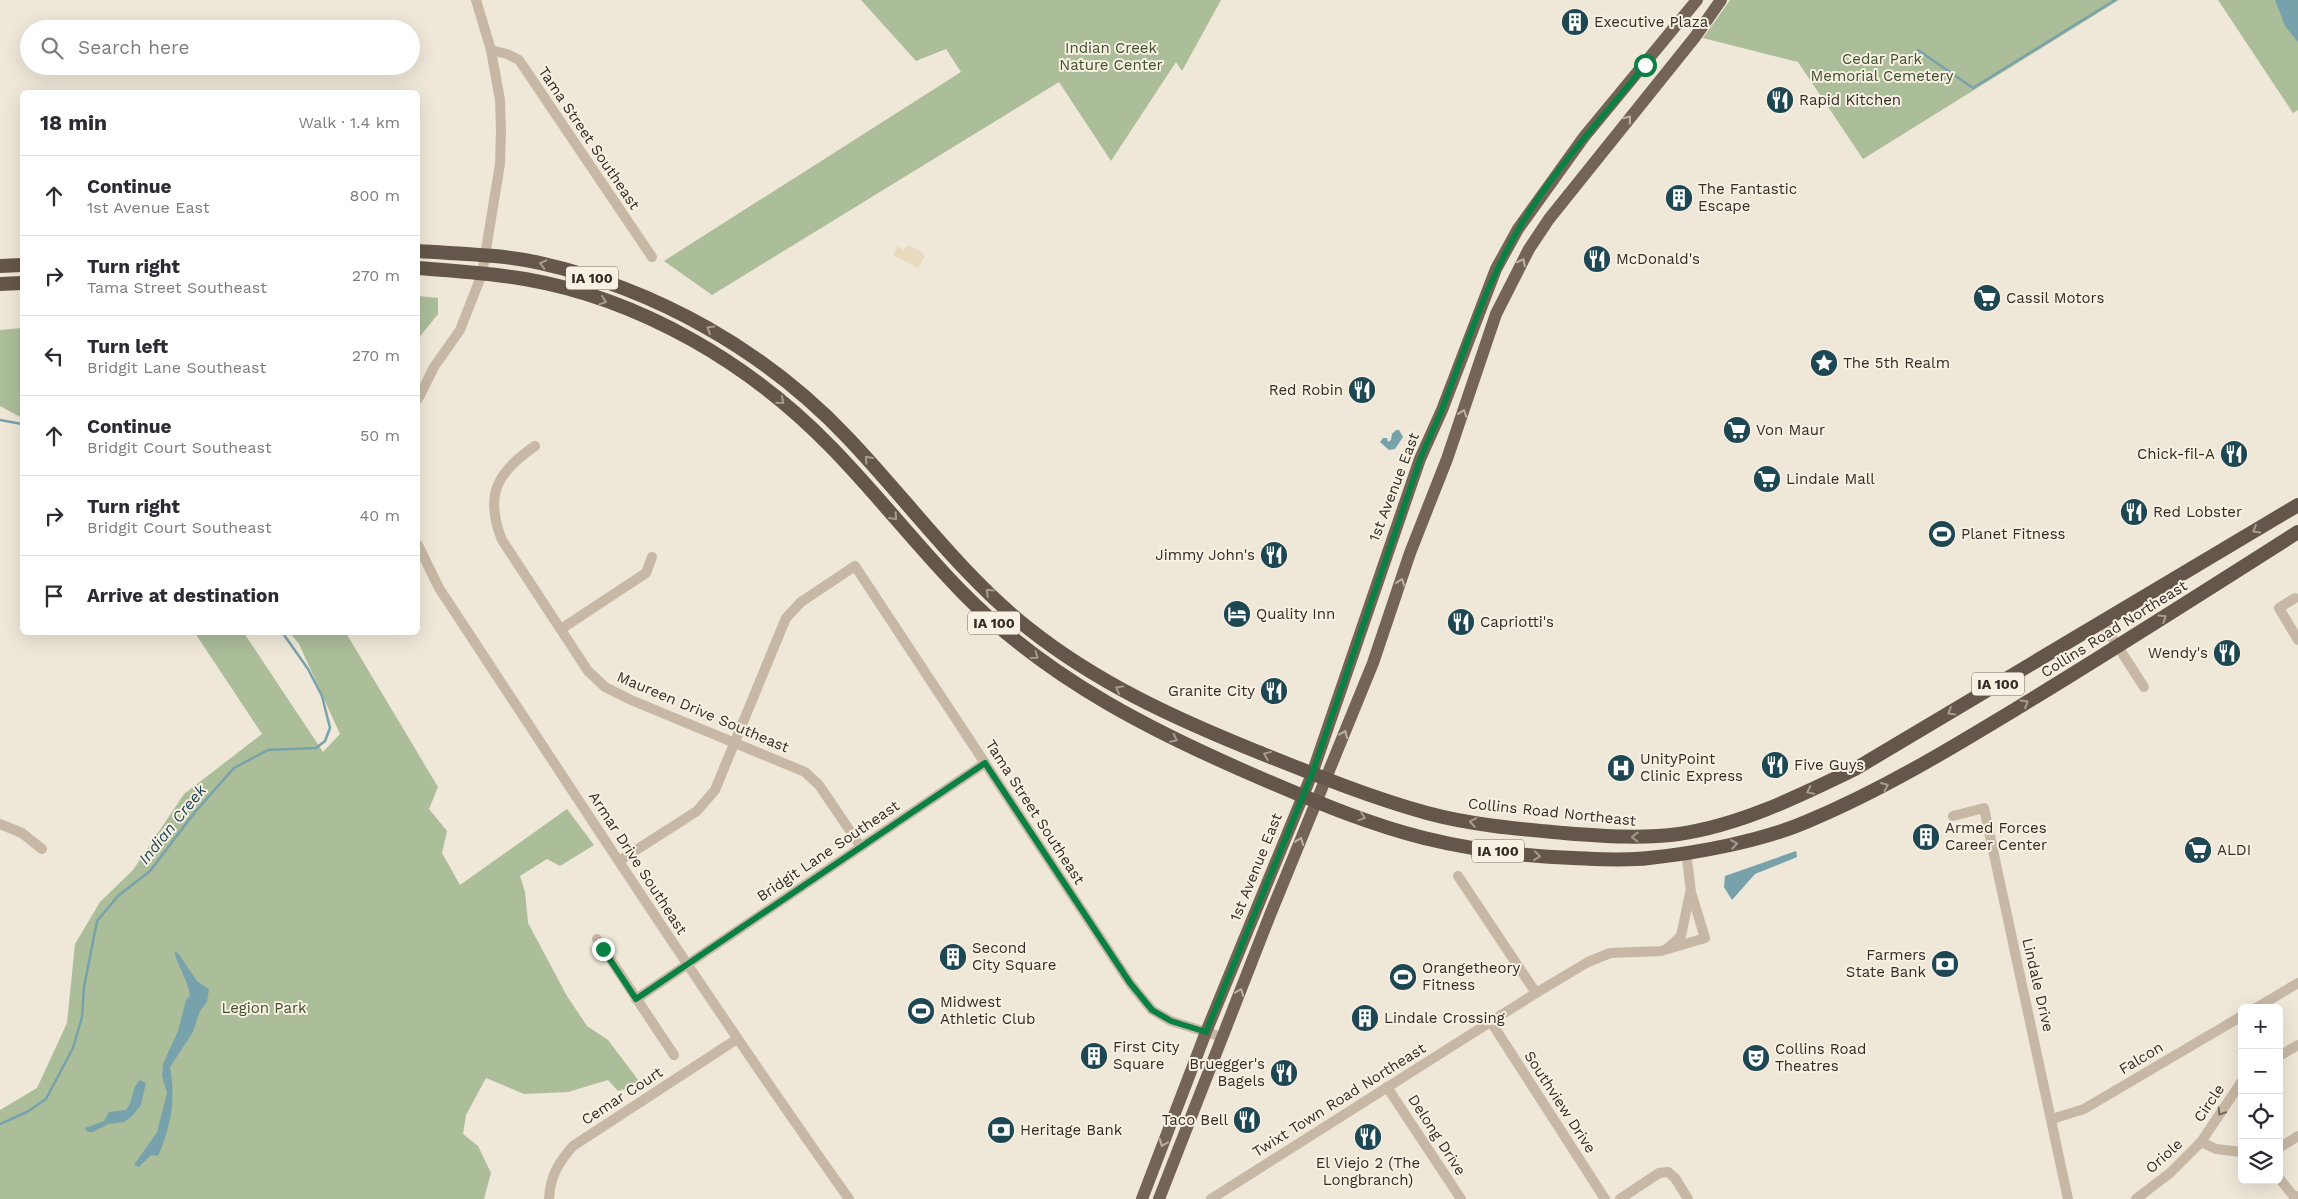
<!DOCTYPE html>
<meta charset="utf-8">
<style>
:root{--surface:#fff;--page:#f7f7f7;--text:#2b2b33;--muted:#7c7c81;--line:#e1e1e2}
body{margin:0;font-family:"Work Sans",sans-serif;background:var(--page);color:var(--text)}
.controls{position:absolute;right:15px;bottom:15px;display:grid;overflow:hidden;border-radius:8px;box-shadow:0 5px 20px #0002}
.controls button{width:45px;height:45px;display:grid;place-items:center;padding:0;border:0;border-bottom:1px solid var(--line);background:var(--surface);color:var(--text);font:25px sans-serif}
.stop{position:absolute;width:15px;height:15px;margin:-11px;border:4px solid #0b8043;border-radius:50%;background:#fff}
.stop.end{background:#0b8043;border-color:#fff;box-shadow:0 1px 5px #0008}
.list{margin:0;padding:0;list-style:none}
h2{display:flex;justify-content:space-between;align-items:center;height:65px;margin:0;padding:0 20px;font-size:21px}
h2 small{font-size:16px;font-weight:400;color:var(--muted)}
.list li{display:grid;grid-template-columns:32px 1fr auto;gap:15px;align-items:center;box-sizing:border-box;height:80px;padding:0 20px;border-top:1px solid var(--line)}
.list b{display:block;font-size:19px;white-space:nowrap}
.list p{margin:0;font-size:16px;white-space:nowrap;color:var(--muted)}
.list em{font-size:16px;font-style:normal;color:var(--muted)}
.icon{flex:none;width:28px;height:28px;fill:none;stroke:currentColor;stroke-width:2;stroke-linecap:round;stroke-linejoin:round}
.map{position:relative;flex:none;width:2298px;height:1199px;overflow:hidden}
.search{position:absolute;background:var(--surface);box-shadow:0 5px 20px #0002;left:20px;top:20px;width:400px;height:55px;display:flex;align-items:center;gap:12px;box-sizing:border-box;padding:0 18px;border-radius:28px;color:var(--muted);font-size:19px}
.panel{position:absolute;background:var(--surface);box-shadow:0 5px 20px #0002;left:20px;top:90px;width:400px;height:545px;border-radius:8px}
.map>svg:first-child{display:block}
.green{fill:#acbd99}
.plaza{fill:#e7dabf}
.water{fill:#78a2ab}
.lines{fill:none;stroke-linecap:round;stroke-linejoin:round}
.stream{stroke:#78a2ab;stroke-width:2.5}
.minor{stroke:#c6b8a4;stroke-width:10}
.primary{stroke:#746457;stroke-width:12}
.trunk{stroke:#64564a;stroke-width:14}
.oneway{stroke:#bdb2a4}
.oneway2{stroke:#a79c8f}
.oneway3{stroke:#756a5f}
.route{stroke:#0b8043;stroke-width:6}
.labels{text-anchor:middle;stroke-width:4;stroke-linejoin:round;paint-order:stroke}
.shield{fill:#f8f1e3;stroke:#6d665f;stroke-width:1}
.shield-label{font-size:14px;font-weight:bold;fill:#322b26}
.poi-label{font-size:15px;fill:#322b26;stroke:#f8f1e3;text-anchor:start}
.park-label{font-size:15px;fill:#3d4f2b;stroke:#f8f1e3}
.street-label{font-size:15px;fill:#322b26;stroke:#f8f1e3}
.water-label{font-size:16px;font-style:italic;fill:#1d4752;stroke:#f8f1e3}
</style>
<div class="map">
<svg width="2298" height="1199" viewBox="0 0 2298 1199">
<rect width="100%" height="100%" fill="#efe7d8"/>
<g class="green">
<path d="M861 0H1221L1182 71 1176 62 1111 161 1059 82 712 295 664 261 961 72 946 49 916 61Z"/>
<path d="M1730 0H2119L1863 159 1798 62 1703 38Z"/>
<path d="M2218 0H2298V110L2293 113Z"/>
<path d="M418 296 438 298V314L418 339Z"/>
<path d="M22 328V418L0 406V330Z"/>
<path d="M195 633H244L323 752 340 734 299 644 290 633H346L438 787 429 809 447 831 442 853 460 885 567 809 594 845 560 866 547 859 520 876 525 892 528 923 567 996 587 1026 608 1040 642 1085 618 1091 608 1080 568 1092 524 1094 486 1078 466 1115 463 1134 478 1146 491 1173 484 1199H0V1110L37 1088 67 1023 75 944 100 902 133 870 184 794 262 734Z"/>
</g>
<path class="plaza" d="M898 246 904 250 907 246 913 247 921 252 925 256 918 268 893 255Z"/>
<g class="water">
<path d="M2275 0H2298V42L2285 26Z"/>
<path d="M1396 430H1399L1403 437 1395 449 1389 450 1380 442 1383 438H1387L1388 442 1391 440 1392 434Z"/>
<path d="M1796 851 1797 857 1755 874 1732 900 1724 887 1725 876Z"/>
<path d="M174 951 178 953 197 981 209 989 207 1002 200 1011 193 1032 170 1067C176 1100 171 1126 158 1156L151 1155 139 1167 134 1165 157 1132 167 1093 162 1076 163 1064 178 1031 186 1000 190 996C188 980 178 967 174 951Z"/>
<path d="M140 1080 146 1083 141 1105 132 1116 124 1122 108 1124 93 1132H87L85 1128 104 1121 109 1112 126 1110C134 1100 131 1088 140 1080Z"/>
</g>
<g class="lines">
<g class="stream">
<path d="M1918 50 1973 88 2115 0"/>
<path d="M0 420 22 424"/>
<path d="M0 1124 27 1112 46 1099 73 1048 82 1017 84 987 97 921 118 896 150 871 195 812 234 768 268 750 316 748 325 741 330 728 322 696 308 669 282 632"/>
</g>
<g class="minor">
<path d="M476 0 491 50 507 54 519 60 652 257"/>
<path d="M418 399 434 367 460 330 482 274 500 164 501 131 500 100 491 50"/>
<path d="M535 446C497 472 484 495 502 540L588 671 605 687 631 700 805 772 819 785 861 847"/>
<path d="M418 545 439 588C574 793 707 999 849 1199"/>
<path d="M2295 598 2279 608 2298 640"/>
<path d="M2102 622 2144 687"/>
<path d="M561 629 646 573 652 557"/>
<path d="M1953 816 1984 808 2068 1199"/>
<path d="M0 824 22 833 42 849"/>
<path d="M619 861 697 811 715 790 786 618 801 602 855 566 1130 983 1152 1010 1171 1021 1222 1037"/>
<path d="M1458 876 1536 993"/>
<path d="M597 939 674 1055"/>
<path d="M1667 949 1681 936 1690 893"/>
<path d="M636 999 985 763"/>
<path d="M2256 1008 2298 983"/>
<path d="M1491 1022 1605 1199"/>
<path d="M2279 1056 2298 1045"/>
<path d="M1387 1087 1461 1199"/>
<path d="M2052 1119 2084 1109 2242 1016"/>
<path d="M2201 1142 2242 1081"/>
<path d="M2279 1148 2298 1136"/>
<path d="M2279 1178 2295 1198 2298 1196"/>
<path d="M549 1199C550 1177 558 1163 573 1146L737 1039"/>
<path d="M1211 1199 1536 993 1588 962 1610 953 1661 951 1705 938 1691 892 1686 851"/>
<path d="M1620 1199 1659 1173 1668 1172 1675 1178 1688 1199"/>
<path d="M2136 1199 2170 1173 2201 1142 2216 1149 2242 1152"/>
</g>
<g class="primary">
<path d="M1142 1199 1206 1032 1312 774 1420 459 1442 410 1496 269 1518 229 1584 137 1697 0"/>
<path d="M1159 1199 1270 915 1373 663 1410 553 1447 459 1496 314 1529 249 1549 219 1695 37 1721 0"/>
</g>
<g class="trunk">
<path d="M418 251C458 254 500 254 540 263 656 289 766 351 848 438 908 501 960 574 1028 628 1097 683 1176 719 1258 752 1313 774 1369 797 1427 813 1471 825 1519 829 1564 833 1603 836 1640 839 1679 834 1741 825 1799 796 1855 769L2298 505"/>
<path d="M0 266 22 265"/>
<path d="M418 268C453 271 489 273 525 279 641 299 751 364 832 448 877 494 917 546 962 592 1049 681 1159 735 1272 783 1321 804 1372 825 1424 838 1472 850 1524 856 1573 858 1598 859 1624 861 1649 858 1697 853 1762 841 1806 822 1883 790 1953 747 2024 704 2116 648 2207 590 2298 532"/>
<path d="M0 284 22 283"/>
</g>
</g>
<defs><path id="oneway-chevron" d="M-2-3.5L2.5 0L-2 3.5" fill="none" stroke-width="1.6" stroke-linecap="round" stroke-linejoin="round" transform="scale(1.25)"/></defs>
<g class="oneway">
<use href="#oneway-chevron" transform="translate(1628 119) rotate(-51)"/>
<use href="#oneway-chevron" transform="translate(1522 262) rotate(-63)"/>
<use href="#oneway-chevron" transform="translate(1463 413) rotate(-71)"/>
<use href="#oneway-chevron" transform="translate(1401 582) rotate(-71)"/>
<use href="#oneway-chevron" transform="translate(1344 734) rotate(-67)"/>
<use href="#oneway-chevron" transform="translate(1300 841) rotate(-68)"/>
<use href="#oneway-chevron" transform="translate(1240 992) rotate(-68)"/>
<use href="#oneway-chevron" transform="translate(1163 1143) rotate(111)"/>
</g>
<g class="oneway2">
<use href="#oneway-chevron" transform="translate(543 264) rotate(-166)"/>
<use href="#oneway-chevron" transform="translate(603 301) rotate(19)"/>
<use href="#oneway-chevron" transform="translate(710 329) rotate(-150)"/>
<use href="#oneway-chevron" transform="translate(781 401) rotate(40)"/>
<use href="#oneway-chevron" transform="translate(868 459) rotate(-132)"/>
<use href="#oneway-chevron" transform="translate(894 517) rotate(48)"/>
<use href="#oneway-chevron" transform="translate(2256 530) rotate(149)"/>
<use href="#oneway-chevron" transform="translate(989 592) rotate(-137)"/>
<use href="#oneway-chevron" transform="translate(2163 618) rotate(-32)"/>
<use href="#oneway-chevron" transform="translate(1035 656) rotate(36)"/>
<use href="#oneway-chevron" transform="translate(1119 689) rotate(-151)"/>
<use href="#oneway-chevron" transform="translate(2025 703) rotate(-31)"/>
<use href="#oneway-chevron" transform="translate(1951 712) rotate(149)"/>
<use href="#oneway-chevron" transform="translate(1174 739) rotate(26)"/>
<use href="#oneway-chevron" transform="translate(1267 755) rotate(-158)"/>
<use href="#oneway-chevron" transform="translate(1885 786) rotate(-25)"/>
<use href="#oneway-chevron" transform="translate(1810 791) rotate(154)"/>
<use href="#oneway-chevron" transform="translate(1362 817) rotate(19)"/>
<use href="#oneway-chevron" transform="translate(1473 822) rotate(-170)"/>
<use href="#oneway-chevron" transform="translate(1635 837) rotate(-179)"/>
<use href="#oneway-chevron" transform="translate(1734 844) rotate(-10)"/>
<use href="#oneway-chevron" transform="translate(1537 856) rotate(7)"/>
</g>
<use class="oneway3" href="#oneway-chevron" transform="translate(2221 1112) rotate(123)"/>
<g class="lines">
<path class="route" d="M603 949 636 999 985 763 1130 983 1152 1010 1171 1021 1206 1032 1312 774 1420 460C1427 442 1436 425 1443 407 1466 347 1485 286 1518 230 1553 170 1602 119 1645 65"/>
</g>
<defs>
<symbol id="building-disc" viewBox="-11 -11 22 22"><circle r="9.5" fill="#1d4752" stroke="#f8f1e3"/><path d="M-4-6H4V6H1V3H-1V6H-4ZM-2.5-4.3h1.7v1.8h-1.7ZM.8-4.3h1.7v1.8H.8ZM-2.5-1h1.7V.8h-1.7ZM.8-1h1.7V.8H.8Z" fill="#fff"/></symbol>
<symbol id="restaurant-disc" viewBox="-11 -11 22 22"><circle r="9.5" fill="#1d4752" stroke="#f8f1e3"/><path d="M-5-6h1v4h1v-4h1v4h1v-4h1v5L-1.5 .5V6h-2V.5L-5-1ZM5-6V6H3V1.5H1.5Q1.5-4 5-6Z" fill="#fff"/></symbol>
<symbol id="supermarket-disc" viewBox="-11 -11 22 22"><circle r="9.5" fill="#1d4752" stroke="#f8f1e3"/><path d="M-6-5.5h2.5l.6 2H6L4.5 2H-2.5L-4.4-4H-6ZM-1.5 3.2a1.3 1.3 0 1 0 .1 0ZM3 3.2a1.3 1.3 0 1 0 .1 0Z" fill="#fff"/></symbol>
<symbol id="sight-disc" viewBox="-11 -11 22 22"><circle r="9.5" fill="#1d4752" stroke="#f8f1e3"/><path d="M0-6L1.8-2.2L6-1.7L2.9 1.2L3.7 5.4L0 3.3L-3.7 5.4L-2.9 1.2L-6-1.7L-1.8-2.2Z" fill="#fff"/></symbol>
<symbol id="stadium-disc" viewBox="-11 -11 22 22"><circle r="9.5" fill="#1d4752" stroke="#f8f1e3"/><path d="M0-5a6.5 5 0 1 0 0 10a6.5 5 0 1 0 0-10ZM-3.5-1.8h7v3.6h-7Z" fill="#fff"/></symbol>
<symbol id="hotel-disc" viewBox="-11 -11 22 22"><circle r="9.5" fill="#1d4752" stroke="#f8f1e3"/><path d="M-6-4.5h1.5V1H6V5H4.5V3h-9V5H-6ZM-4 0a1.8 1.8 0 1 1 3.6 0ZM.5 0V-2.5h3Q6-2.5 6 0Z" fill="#fff"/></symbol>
<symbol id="hospital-disc" viewBox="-11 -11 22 22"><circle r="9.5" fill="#1d4752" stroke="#f8f1e3"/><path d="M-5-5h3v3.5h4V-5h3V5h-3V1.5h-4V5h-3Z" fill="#fff"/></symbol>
<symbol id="bank-disc" viewBox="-11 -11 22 22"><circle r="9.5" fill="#1d4752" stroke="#f8f1e3"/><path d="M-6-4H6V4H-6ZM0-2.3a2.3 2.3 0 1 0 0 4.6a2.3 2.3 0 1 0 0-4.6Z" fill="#fff"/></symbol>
<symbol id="theatre-disc" viewBox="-11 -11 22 22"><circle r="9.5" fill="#1d4752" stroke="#f8f1e3"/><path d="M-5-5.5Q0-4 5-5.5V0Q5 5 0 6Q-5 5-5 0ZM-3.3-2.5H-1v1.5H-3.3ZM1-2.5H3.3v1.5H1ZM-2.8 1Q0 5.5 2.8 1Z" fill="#fff"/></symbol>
</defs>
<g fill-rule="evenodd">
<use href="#building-disc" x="1559" y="6" width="32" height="32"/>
<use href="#restaurant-disc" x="1764" y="84" width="32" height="32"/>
<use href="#building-disc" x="1663" y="182" width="32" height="32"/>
<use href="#restaurant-disc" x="1581" y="243" width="32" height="32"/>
<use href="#supermarket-disc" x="1971" y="282" width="32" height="32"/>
<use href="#sight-disc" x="1808" y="347" width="32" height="32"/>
<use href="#restaurant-disc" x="1346" y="374" width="32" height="32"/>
<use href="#supermarket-disc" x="1721" y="414" width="32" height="32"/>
<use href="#restaurant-disc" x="2218" y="438" width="32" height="32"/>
<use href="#supermarket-disc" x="1751" y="463" width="32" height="32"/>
<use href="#restaurant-disc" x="2118" y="496" width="32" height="32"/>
<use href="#stadium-disc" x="1926" y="518" width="32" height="32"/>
<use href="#restaurant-disc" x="1258" y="539" width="32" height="32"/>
<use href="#hotel-disc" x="1221" y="598" width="32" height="32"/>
<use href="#restaurant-disc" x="1445" y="606" width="32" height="32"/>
<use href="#restaurant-disc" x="2211" y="637" width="32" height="32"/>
<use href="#restaurant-disc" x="1258" y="675" width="32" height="32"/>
<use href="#restaurant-disc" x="1759" y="749" width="32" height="32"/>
<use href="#hospital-disc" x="1605" y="752" width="32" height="32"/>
<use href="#building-disc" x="1910" y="821" width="32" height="32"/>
<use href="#supermarket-disc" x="2182" y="834" width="32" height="32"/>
<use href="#building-disc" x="937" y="941" width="32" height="32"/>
<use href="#bank-disc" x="1929" y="948" width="32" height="32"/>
<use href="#stadium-disc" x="1387" y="961" width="32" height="32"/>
<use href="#stadium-disc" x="905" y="995" width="32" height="32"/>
<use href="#building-disc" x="1349" y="1002" width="32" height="32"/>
<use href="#building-disc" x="1078" y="1040" width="32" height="32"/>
<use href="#theatre-disc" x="1740" y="1042" width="32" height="32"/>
<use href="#restaurant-disc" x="1268" y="1057" width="32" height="32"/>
<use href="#restaurant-disc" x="1231" y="1104" width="32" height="32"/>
<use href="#bank-disc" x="985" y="1114" width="32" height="32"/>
<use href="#restaurant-disc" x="1352" y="1121" width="32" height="32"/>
</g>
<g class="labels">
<g class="shield">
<rect x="566" y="266.5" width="52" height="23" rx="4"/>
<rect x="968" y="611.5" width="52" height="23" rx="4"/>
<rect x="1972" y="672.5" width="52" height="23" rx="4"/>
<rect x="1472" y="839.5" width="52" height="23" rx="4"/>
</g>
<g class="shield-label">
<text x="592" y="283">IA 100</text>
<text x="994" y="628">IA 100</text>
<text x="1998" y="689">IA 100</text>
<text x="1498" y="856">IA 100</text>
</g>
<g class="poi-label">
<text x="1594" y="27">Executive Plaza</text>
<text x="1799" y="105">Rapid Kitchen</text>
<text x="1698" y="194">The Fantastic<tspan x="1698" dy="17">Escape</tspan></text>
<text x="1616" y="264">McDonald's</text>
<text x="2006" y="303">Cassil Motors</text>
<text x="1843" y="368">The 5th Realm</text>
<text x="1343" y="395" text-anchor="end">Red Robin</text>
<text x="1756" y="435">Von Maur</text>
<text x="2215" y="459" text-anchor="end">Chick-fil-A</text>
<text x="1786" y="484">Lindale Mall</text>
<text x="2153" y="517">Red Lobster</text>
<text x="1961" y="539">Planet Fitness</text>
<text x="1255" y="560" text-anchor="end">Jimmy John's</text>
<text x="1256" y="619">Quality Inn</text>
<text x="1480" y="627">Capriotti's</text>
<text x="2208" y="658" text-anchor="end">Wendy's</text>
<text x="1255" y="696" text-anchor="end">Granite City</text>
<text x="1640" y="764">UnityPoint<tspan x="1640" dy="17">Clinic Express</tspan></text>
<text x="1794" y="770">Five Guys</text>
<text x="1945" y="833">Armed Forces<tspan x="1945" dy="17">Career Center</tspan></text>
<text x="2217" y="855">ALDI</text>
<text x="972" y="953">Second<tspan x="972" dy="17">City Square</tspan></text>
<text x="1926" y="960" text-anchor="end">Farmers<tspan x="1926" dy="17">State Bank</tspan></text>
<text x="1422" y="973">Orangetheory<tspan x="1422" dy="17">Fitness</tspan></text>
<text x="940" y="1007">Midwest<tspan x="940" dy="17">Athletic Club</tspan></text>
<text x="1384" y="1023">Lindale Crossing</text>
<text x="1113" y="1052">First City<tspan x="1113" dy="17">Square</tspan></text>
<text x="1775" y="1054">Collins Road<tspan x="1775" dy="17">Theatres</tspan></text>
<text x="1265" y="1069" text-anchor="end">Bruegger's<tspan x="1265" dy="17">Bagels</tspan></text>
<text x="1228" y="1125" text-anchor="end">Taco Bell</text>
<text x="1020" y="1135">Heritage Bank</text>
<text x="1368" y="1168" text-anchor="middle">El Viejo 2 (The<tspan x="1368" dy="17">Longbranch)</tspan></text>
</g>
<g class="park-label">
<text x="1111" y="53">Indian Creek<tspan x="1111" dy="17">Nature Center</tspan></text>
<text x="1882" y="64">Cedar Park<tspan x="1882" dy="17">Memorial Cemetery</tspan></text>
<text x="264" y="1013">Legion Park</text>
</g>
<g class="street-label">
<text transform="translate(589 138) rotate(56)" y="5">Tama Street Southeast</text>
<text transform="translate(1394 487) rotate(-69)" y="5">1st Avenue East</text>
<text transform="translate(2114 629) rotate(-32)" y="5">Collins Road Northeast</text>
<text transform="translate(703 712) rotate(23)" y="5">Maureen Drive Southeast</text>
<text transform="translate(1035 812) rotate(57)" y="5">Tama Street Southeast</text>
<text transform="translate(1552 812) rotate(6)" y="5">Collins Road Northeast</text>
<text transform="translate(828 851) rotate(-34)" y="5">Bridgit Lane Southeast</text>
<text transform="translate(638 863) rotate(57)" y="5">Armar Drive Southeast</text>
<text transform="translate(1256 867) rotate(-68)" y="5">1st Avenue East</text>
<text transform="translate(2038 985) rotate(77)" y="5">Lindale Drive</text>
<text transform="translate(2141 1058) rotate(-31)" y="5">Falcon</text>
<text transform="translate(622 1096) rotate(-33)" y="5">Cemar Court</text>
<text transform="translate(1339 1100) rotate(-32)" y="5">Twixt Town Road Northeast</text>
<text transform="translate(1560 1102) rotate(57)" y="5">Southview Drive</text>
<text transform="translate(2209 1103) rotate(-56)" y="5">Circle</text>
<text transform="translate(1437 1135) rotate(57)" y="5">Delong Drive</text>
<text transform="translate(2164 1156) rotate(-42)" y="5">Oriole</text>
</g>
<g class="water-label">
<text transform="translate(172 824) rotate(-51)" y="6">Indian Creek</text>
</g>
</g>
</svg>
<div class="controls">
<button>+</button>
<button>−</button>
<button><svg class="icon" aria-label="locate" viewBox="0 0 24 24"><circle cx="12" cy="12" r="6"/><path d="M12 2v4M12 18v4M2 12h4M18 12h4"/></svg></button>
<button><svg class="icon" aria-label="layers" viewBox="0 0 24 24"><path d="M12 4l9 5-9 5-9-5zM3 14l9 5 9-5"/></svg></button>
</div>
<div class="stop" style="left:1645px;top:65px"></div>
<div class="stop end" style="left:603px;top:949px"></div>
<div class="search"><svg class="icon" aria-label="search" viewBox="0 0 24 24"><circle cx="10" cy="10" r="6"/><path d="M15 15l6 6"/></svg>Search here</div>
<section class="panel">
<h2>18 min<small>Walk · 1.4 km</small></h2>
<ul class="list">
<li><svg class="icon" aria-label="ahead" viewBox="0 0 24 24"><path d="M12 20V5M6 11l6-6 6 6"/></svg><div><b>Continue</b><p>1st Avenue East</p></div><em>800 m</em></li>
<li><svg class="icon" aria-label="right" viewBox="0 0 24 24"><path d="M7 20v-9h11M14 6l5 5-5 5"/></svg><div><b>Turn right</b><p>Tama Street Southeast</p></div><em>270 m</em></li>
<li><svg class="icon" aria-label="left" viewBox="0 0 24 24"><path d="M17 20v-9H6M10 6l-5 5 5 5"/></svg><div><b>Turn left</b><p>Bridgit Lane Southeast</p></div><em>270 m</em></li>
<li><svg class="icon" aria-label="ahead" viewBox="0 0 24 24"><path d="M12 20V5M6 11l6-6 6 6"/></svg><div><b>Continue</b><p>Bridgit Court Southeast</p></div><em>50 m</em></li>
<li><svg class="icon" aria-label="right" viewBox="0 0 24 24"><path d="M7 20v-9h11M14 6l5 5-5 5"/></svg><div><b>Turn right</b><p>Bridgit Court Southeast</p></div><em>40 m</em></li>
<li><svg class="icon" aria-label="arrive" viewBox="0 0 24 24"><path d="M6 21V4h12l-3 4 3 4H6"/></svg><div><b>Arrive at destination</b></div></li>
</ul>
</section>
</div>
